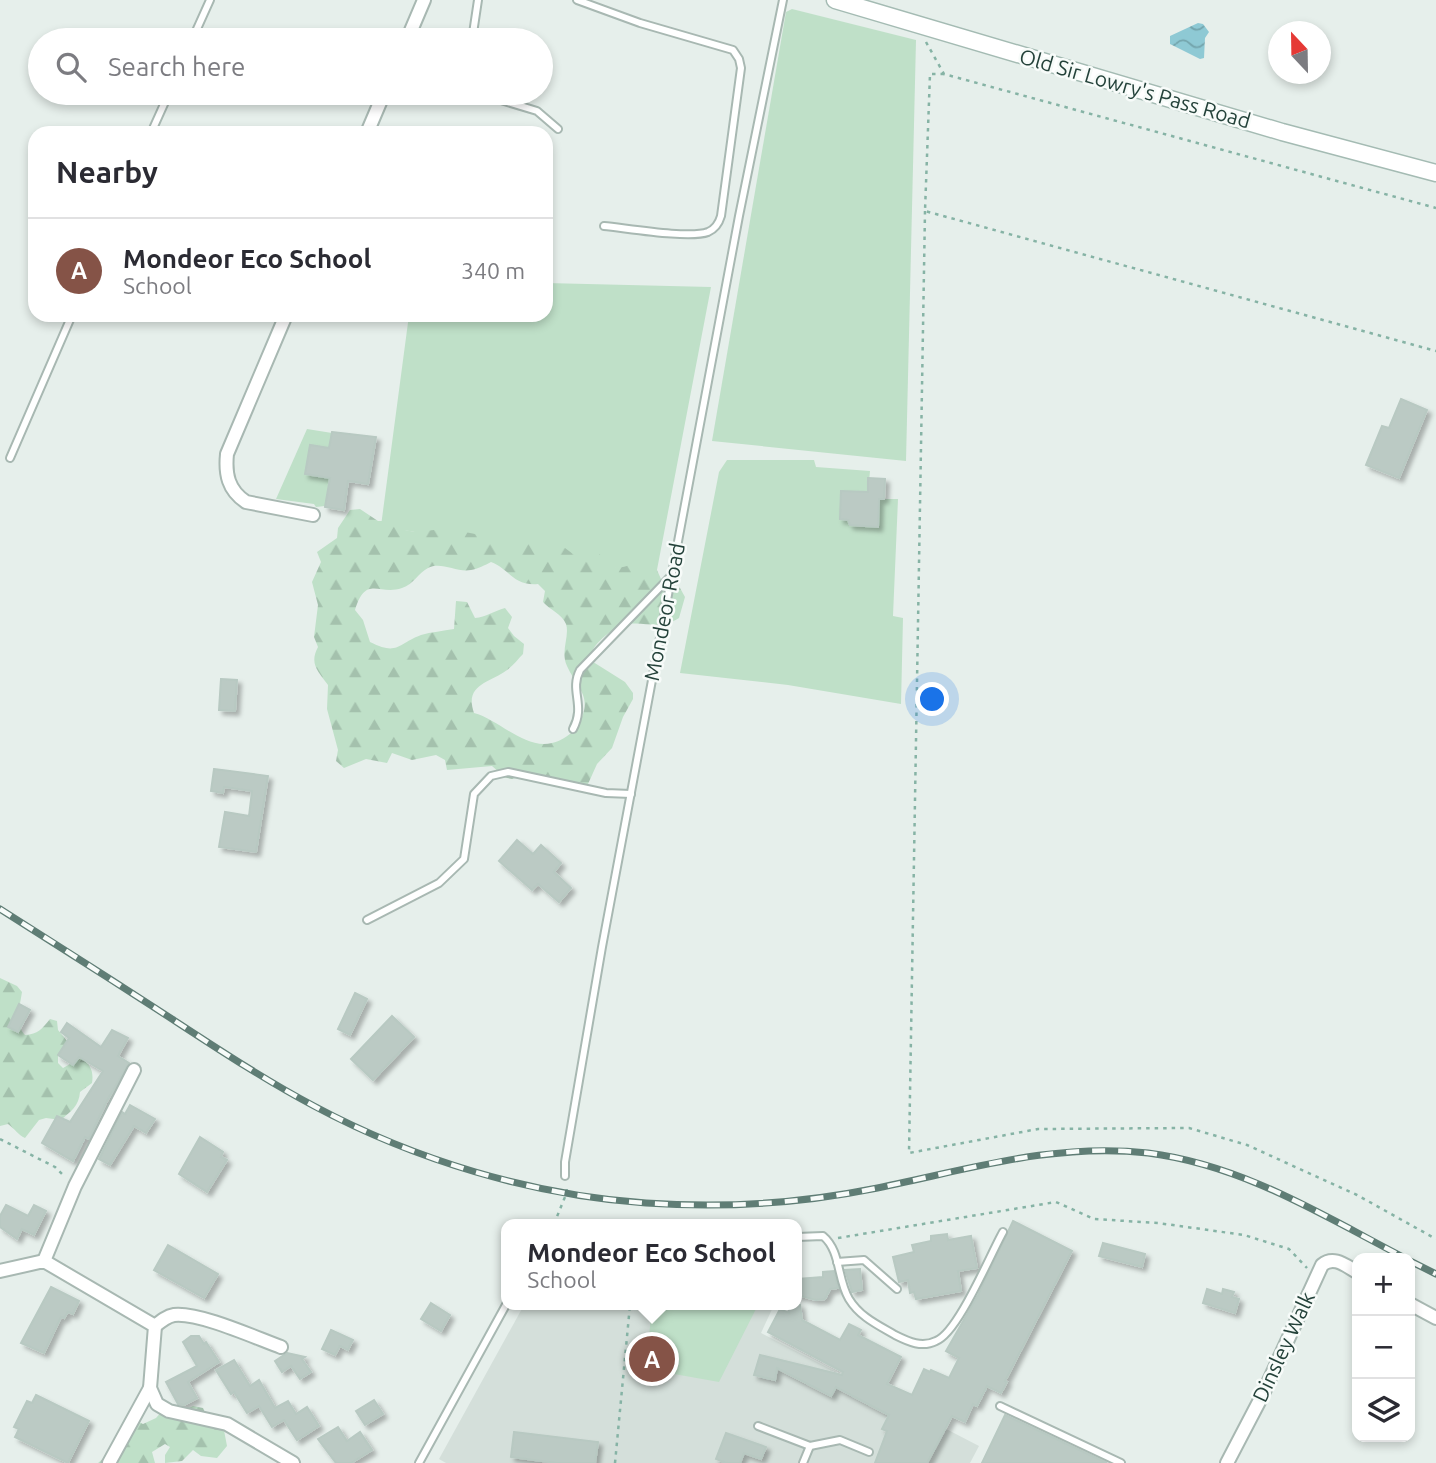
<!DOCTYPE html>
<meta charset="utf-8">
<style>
:root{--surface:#fff;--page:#f2f2f3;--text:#2b2b33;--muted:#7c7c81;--line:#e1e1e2;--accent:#855347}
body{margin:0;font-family:Ubuntu,sans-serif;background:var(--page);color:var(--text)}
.controls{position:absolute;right:21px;bottom:21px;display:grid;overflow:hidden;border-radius:14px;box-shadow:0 4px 10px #0003}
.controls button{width:63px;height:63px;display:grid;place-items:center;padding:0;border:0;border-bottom:2px solid var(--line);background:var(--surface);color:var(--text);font:35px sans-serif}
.compass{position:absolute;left:1268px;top:21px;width:63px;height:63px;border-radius:50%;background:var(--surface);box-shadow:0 4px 10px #0003;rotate:338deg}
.you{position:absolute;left:933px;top:700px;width:24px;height:24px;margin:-18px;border:5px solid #fff;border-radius:50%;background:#1a73e8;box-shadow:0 0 0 10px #1a73e833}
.badge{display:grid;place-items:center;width:46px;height:46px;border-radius:50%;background:var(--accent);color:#fff;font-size:23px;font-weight:700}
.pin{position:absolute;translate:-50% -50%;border:4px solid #fff;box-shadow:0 2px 7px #0006}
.popup{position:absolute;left:501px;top:1219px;width:301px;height:91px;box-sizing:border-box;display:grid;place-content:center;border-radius:14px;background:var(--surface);filter:drop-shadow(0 2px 5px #0005);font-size:23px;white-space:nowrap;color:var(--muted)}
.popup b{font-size:26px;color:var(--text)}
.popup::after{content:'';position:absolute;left:50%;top:100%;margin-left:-14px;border:14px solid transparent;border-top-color:var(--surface)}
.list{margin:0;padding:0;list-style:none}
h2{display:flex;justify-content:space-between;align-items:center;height:91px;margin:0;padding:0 28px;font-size:30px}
h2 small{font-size:23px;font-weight:400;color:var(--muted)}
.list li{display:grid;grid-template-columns:46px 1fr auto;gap:21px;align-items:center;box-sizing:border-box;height:105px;padding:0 28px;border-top:2px solid var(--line)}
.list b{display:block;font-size:26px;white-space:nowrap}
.list p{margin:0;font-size:23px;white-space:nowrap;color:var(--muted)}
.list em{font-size:23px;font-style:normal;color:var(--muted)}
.icon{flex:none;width:38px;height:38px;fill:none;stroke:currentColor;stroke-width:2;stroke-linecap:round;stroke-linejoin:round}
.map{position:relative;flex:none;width:1436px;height:1463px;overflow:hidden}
.search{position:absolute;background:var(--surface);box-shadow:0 4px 10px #0003;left:28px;top:28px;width:525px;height:77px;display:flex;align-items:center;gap:18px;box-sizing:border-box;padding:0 24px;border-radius:38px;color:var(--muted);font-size:26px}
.panel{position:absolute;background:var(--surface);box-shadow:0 4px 10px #0003;left:28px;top:126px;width:525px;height:196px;border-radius:21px}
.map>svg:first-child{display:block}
.built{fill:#d4dfda}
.green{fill:#bfe0c8}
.forest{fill:url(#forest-firs);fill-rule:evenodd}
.water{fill:url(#water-waves)}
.building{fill:#bbcac4;stroke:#b8c9c2;stroke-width:2;filter:url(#shadow)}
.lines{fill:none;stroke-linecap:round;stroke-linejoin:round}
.lane-casing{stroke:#a8b8b2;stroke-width:10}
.street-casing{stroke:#a8b8b2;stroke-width:16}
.secondary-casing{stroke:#a4bbb3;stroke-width:19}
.path{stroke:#86b3a5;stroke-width:2.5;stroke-dasharray:3.5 5;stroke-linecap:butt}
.lane{stroke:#fff;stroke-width:6}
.street{stroke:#fff;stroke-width:12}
.secondary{stroke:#fff;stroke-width:16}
.rail-casing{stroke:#5f7d75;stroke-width:7}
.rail{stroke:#f7fbf9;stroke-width:4.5;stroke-dasharray:13;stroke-linecap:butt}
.labels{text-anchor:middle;stroke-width:5;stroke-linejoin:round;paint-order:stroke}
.street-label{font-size:21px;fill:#24423a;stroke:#f7fbf9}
</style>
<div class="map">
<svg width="1436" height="1463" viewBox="0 0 1436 1463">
<defs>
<pattern id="forest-firs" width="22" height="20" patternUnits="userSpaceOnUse" patternTransform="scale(1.75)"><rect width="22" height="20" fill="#bfe0c8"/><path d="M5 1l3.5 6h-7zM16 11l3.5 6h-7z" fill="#a4c1ad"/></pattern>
<pattern id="water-waves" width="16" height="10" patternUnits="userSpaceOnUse" patternTransform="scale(1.75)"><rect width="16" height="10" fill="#8ec9d4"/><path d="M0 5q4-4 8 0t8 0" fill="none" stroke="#74a5ad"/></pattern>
<filter id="shadow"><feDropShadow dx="4" dy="4" stdDeviation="2" flood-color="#0004"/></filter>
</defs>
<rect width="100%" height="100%" fill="#e6efeb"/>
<path class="built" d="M524 1305H774L761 1333 979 1446 970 1463H446L439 1459Z"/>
<g class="green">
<path d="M792 9 916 40 906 461 712 441 786 12Z"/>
<path d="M546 283 711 287 656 575 381 526 409 315H546Z"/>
<path d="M307 429 332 433 329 448 310 446 305 473 335 479 331 497 327 496 325 506 316 507 314 504 276 499Z"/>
<path d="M727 460H814L816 467 870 471 868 492 841 491 840 519 848 520 850 526 878 527 879 499H898L893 616 903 618 901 704 788 685 680 673 719 472Z"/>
<path d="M652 1305H758L719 1382 646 1369Z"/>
</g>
<g class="forest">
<path d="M360 509 378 521H399L405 530 415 532 434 530 444 534 465 532 475 534 504 547 535 541 555 549 565 548 573 554 595 548C618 580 619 563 650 562L657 570 661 579 680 588 685 597 679 618C650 636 637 610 605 636 597 643 591 649 590 660L625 682 633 693V699L623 717 612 748 597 764 588 784H566L524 776 512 779 502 777 500 773 492 766 447 770 445 760 436 755 412 760 392 753 387 763 366 759 344 768 336 761 338 750 327 709 328 685C318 671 309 664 318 647L314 637 318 605 312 582 321 562 317 552 337 538 338 528 350 510ZM491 562C511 570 513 586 538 584L545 591 543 602C550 610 562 614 566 624 570 636 560 651 567 666 578 690 594 697 578 725 573 733 562 741 552 743 525 750 498 719 474 713 464 684 490 683 507 670 513 666 518 659 523 654L524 644 514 636 508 628 512 617 505 608C494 611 486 617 475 618L467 602 456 601 454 629C443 631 431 632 421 635 397 644 398 656 370 642L363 620 355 610C366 574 379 596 402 588 414 584 418 573 428 568 441 561 457 573 471 570 478 569 485 565 491 562Z"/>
<path d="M0 978 17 986 22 992C20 1006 14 1024 25 1035 38 1034 42 1029 50 1019L57 1021 58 1030 68 1042 58 1055V1063L63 1068 81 1058C90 1064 94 1071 92 1083L80 1092C79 1106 71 1111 61 1120L46 1118 39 1120 25 1138C18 1135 15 1129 8 1124L0 1126Z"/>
<path d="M193 1406 203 1408 207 1417 223 1425 227 1446 217 1458 201 1456 193 1450 182 1461 165 1463V1455L170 1447 165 1444 152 1452 155 1463H98L115 1448 116 1438 127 1419H133L143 1424 156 1418 163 1410 183 1411Z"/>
</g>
<path class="water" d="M1198 23 1203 24 1209 32 1205 38 1204 58 1200 59 1170 44V36Z"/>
<g class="building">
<path d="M1401 399 1427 410 1399 478 1366 465 1382 426 1389 428Z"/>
<path d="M332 432 376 437 368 484 348 481 344 510 325 507 330 478 305 474 310 445 329 448Z"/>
<path d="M868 478 885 479 884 499H879L878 527 850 525 848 520 840 519 841 491 868 492Z"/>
<path d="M221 679 237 680 235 711 219 710Z"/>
<path d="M214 769 268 776 256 852 219 847 225 812 249 816 252 791 224 787 223 793 211 791Z"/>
<path d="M517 840 533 854 541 845 561 863 554 872 571 888 559 902 538 884 532 890 499 861Z"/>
<path d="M355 993 367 999 350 1035 338 1029Z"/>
<path d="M19 1004 30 1010 18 1032 8 1027Z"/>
<path d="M392 1016 414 1037 373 1080 351 1059Z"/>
<path d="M67 1023 101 1047 112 1030 128 1038 118 1056 129 1063 106 1103 89 1139 85 1137 73 1161 42 1143 57 1116 70 1122 103 1071 79 1057 73 1065 58 1055 69 1038 61 1032Z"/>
<path d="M130 1105 155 1119 146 1133 134 1126 110 1165 99 1159 122 1112 125 1114Z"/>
<path d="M200 1137 223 1152 221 1157 227 1160 207 1192 179 1174Z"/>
<path d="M6 1205 28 1216 34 1205 46 1211 34 1235 22 1229 17 1239 0 1227V1216Z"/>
<path d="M1013 1221 1072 1251 1005 1381 1007 1382 1001 1393 987 1386 977 1406 973 1404 965 1422 952 1416 927 1463H875L887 1431 882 1429 889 1415 836 1387 831 1396 777 1368 775 1380 754 1375 760 1355 842 1375 843 1372 768 1332 780 1309 789 1313 788 1305H800L802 1320 840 1340 849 1324 861 1330 858 1335 901 1357 887 1384 912 1395 924 1369 930 1372 931 1370 949 1378 959 1358 946 1351 978 1295Z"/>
<path d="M947 1234 948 1240 971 1236 977 1268 958 1271 961 1291 916 1299 914 1292 910 1293 908 1280 899 1282 893 1257 914 1252 912 1245 931 1241V1236Z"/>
<path d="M1103 1243 1145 1254 1142 1267 1099 1256Z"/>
<path d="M168 1245 218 1274 204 1298 154 1270Z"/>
<path d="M860 1269 862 1290 852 1292 845 1270Z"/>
<path d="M834 1271 838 1288 830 1289 825 1299 816 1300 797 1295 798 1279 823 1277V1272Z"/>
<path d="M51 1287 79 1301 73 1314 68 1312 64 1318 61 1317 44 1353 21 1343Z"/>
<path d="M1207 1289 1222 1294 1223 1289 1234 1292 1232 1297 1239 1299 1235 1313 1203 1303Z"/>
<path d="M431 1303 450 1315 441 1331 421 1319Z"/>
<path d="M331 1330 353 1340 348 1350 340 1346 335 1355 322 1349Z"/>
<path d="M191 1336H199L204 1344 206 1342 219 1362 188 1382 197 1398 184 1405 178 1404 166 1382 197 1366 183 1342Z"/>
<path d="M287 1353 305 1357 302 1359 311 1372 300 1379 291 1366 282 1372 275 1361Z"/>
<path d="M234 1360 250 1386 259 1380 275 1408 288 1401 296 1414 307 1407 319 1426 297 1440 284 1420 272 1427 259 1406 247 1413 234 1392 231 1394 216 1370Z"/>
<path d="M36 1395 89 1421 68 1463 15 1437 19 1429 14 1427 27 1401 32 1403Z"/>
<path d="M374 1400 383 1414 365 1425 356 1411Z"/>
<path d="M1005 1415 1107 1463H982Z"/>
<path d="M338 1427 347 1441 360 1432 372 1450 351 1463H336L318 1439Z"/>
<path d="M514 1432 598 1442 595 1463H557L511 1457Z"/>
<path d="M726 1433 766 1447 761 1459 744 1453 740 1463H727L716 1459Z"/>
</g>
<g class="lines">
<defs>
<g id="lane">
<path d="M577 0 640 23 733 50 739 59 741 68 721 216C719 223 715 229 708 232 689 239 626 228 604 226"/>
<path d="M192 40 210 0"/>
<path d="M472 40 478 0"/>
<path d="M478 93 537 111 558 129"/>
<path d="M151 133 169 93"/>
<path d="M10 458 72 315"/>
<path d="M573 729C586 705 569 691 580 670L670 577"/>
<path d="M367 920 439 883 464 859 474 794 491 776 508 772 606 793 631 794"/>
<path d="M565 1176V1162L602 947 739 216 783 0"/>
<path d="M797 1237 823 1236C841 1251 837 1279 849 1299 860 1317 878 1325 895 1335 909 1342 922 1348 936 1341 958 1333 990 1255 1003 1232"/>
<path d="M837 1262 864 1260 897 1289"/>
<path d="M1000 1406 1121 1463"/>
<path d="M758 1426 810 1446 803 1463"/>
<path d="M810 1446 840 1440 869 1452"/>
<path d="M419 1463 507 1303"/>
</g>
<g id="street">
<path d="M407 40 424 0"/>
<path d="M367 133 384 93"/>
<path d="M286 315 227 454C225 474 228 490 246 502L313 515"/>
<path d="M44 1261 75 1186 134 1070"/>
<path d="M0 1271 44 1261 155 1326 150 1388 157 1404 169 1411 227 1424 293 1463"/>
<path d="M1410 1304 1436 1318"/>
<path d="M155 1326C161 1321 167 1316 174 1315 199 1312 256 1338 281 1347"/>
<path d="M109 1463 150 1388"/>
<path d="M1227 1463 1262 1396 1322 1265C1334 1255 1346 1266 1357 1272"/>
</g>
<path id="secondary" d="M835 0 1282 132 1436 173"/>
</defs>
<use href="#lane" class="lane-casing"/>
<use href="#street" class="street-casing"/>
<use href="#secondary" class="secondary-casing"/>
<g class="path">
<path d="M926 42 944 74 1436 208"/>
<path d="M944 74H930L925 211 1436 351"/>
<path d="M925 211 909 1153 1038 1129 1189 1128 1247 1145 1357 1195 1436 1239"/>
<path d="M0 1139 55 1167 65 1177"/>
<path d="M554 1224 567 1192 566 1185"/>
<path d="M838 1238 1056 1202 1094 1219 1158 1223 1244 1235 1289 1249 1307 1268"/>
<path d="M615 1463 630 1305"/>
</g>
<use href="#lane" class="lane"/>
<use href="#street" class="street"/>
<use href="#secondary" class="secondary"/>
<defs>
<g id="rail">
<path d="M0 909C57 945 115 982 172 1019 218 1049 265 1080 314 1106 415 1160 531 1195 646 1203 722 1208 797 1204 872 1189 964 1171 1052 1142 1148 1153 1243 1165 1322 1215 1405 1258"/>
<path d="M1410 1261 1436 1274"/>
</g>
</defs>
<use href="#rail" class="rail-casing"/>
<use href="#rail" class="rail"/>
</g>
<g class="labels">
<g class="street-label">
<text transform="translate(1135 89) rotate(16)" y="7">Old Sir Lowry's Pass Road</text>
<text transform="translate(665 612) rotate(-79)" y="7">Mondeor Road</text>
<text transform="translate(1284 1347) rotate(-65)" y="7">Dinsley Walk</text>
</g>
</g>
</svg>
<div class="controls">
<button>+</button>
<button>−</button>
<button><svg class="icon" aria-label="layers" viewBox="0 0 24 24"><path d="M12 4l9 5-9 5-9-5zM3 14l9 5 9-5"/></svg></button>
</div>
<svg class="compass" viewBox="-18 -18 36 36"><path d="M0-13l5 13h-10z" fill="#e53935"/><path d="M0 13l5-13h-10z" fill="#7c7c81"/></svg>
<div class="you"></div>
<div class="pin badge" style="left:652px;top:1359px">A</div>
<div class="popup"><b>Mondeor Eco School</b>School</div>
<div class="search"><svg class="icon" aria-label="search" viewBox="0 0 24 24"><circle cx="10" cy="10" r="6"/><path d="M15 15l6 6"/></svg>Search here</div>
<section class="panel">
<h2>Nearby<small></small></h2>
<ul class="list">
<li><span class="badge">A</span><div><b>Mondeor Eco School</b><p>School</p></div><em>340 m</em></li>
</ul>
</section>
</div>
